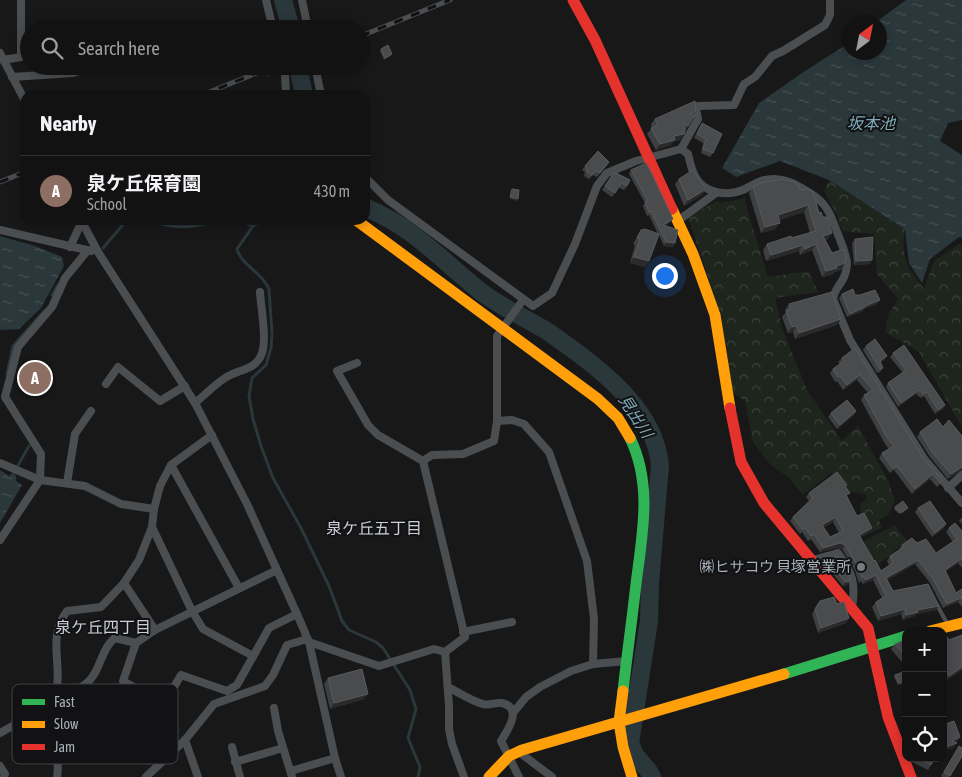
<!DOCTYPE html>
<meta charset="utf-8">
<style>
:root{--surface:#121212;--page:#1b1b1b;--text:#f1f3f6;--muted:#9c9e9f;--line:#313232;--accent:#767b81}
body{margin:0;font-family:"Asap Condensed","Noto Sans JP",sans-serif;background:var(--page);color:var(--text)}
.controls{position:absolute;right:15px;bottom:15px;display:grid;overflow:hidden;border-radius:10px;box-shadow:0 2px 12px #0003}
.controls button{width:45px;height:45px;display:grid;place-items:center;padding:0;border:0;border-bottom:1px solid var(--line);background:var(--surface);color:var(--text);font:25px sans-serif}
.compass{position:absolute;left:842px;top:15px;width:45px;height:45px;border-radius:50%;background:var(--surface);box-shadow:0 2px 12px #0003;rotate:32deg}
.you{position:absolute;left:664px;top:275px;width:18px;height:18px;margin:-12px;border:4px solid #fff;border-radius:50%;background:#1a73e8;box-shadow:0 0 0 8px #1a73e833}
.badge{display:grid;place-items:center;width:32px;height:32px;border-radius:50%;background:var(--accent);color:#fff;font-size:16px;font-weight:700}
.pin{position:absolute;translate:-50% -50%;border:2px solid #fff;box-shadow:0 1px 5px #0006}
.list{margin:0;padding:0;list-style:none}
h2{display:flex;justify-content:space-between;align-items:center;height:65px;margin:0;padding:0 20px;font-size:21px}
h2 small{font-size:16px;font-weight:400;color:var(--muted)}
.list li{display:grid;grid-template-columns:32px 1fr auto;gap:15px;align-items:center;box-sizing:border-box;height:70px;padding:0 20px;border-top:1px solid var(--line)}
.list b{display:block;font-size:19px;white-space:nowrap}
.list p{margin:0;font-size:16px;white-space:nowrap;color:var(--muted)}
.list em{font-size:16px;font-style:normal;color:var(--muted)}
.icon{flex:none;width:28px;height:28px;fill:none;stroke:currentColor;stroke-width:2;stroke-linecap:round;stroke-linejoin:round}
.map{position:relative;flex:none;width:962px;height:777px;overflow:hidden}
.search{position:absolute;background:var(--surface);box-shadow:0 2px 12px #0003;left:20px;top:20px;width:350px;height:55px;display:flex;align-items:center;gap:12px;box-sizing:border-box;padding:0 18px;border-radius:28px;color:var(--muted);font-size:19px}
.panel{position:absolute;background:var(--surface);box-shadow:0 2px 12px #0003;left:20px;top:90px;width:350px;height:135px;border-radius:15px}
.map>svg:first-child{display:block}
.forest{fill:url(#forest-crowns)}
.water{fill:url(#water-ripples)}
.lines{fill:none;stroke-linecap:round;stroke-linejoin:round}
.stream{stroke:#2a373b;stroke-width:3}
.river{stroke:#2a373b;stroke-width:18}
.lane{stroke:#4b4e51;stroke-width:4}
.street{stroke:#4b4e51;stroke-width:8}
.fast{stroke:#30b455;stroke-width:11}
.slow{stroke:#ff9f0a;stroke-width:11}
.jam{stroke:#e5322d;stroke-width:11}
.rail-casing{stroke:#4b4e50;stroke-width:5}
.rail{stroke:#121214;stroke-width:3;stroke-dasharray:9;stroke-linecap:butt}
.wall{fill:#3e3f40;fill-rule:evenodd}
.shaded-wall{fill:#2a2a2b}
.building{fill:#494b4d;stroke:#585b5e;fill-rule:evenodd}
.poi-dot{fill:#767b81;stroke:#121214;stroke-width:2}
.labels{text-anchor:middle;stroke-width:4;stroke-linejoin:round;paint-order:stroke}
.poi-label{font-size:15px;fill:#a8b1b9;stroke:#121214;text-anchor:end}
.water-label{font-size:16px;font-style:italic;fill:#7da9b6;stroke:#121214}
.neighbourhood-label{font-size:16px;fill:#c9cfd5;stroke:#121214}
.key{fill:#121214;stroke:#3f4246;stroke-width:1}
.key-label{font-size:14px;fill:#a8b1b9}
</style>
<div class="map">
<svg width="962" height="777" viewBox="0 0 962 777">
<defs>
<pattern id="forest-crowns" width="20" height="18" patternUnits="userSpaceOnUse" patternTransform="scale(1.25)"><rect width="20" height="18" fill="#1e251d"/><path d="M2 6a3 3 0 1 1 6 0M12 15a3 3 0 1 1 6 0" fill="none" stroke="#3c423c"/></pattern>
<pattern id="water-ripples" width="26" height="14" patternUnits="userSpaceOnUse" patternTransform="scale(1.25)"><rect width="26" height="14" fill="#2a373b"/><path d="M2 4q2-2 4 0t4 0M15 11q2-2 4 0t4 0" fill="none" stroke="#465255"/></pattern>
</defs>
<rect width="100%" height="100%" fill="#181818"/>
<g class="forest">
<path d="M829 180 905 229C901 260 906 265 924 289L934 261 959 244H962V427L919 352 885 332 888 315 898 299 877 274 874 234 842 231 836 213 824 191Z"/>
<path d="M745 198 747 209 768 277 809 271 818 292 775 298 782 328 807 390 842 441 858 426 888 480 895 501 888 515 879 520 882 528 871 533 861 515 860 504 867 498 866 495 849 491 841 477 831 473 803 495 789 478 770 464 753 442 745 401 732 392 721 316 688 217 717 201 720 203Z"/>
<path d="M895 525 907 541 875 567 862 542Z"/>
</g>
<g class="water">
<path d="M906 0H962V120L948 123 940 141 962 155V238L959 237 930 259 922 283 909 263 905 229 829 180 780 161 736 177 722 168 759 103 802 73 849 43 850 52H880V22H876Z"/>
<path d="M0 236 35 246 62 257 64 266 41 308 19 329 0 330Z"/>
<path d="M0 470 9 476 11 474 16 475V481L22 485 0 523Z"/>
</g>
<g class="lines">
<g class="stream">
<path d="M150 220C175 231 196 227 221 220"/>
<path d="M237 220 253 226"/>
<path d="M264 220 253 226 237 249C241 265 262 272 269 289L272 334 271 348 266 365 252 378 249 396 253 419 261 446 273 478 301 528 329 586 342 621 349 630 376 642 383 648 410 690 416 709 408 738 420 767 418 777"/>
<path d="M103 248 127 220"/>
<path d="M52 295 58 285"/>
<path d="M7 374 13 346 45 310"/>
<path d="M13 474 29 446"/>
</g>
<g class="river">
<path d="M283 0 291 29"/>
<path d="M298 66 304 95"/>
<path d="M365 207C380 214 395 221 408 231 435 250 458 274 484 294 502 307 521 316 540 327 550 332 559 340 568 346 607 374 656 414 660 466L650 583 649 621 630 743 635 755 648 770 652 777"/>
</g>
<path class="lane" d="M937 605 948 625"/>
<g class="street">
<path d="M266 0 273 29"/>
<path d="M302 0 308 29"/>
<path d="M0 53 25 101"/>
<path d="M3 60 21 57V0"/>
<path d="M202 66H217"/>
<path d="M283 66 285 74 286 95"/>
<path d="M315 66 321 95"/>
<path d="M12 77 73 73 96 66"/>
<path d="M681 149 688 154C690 161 691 169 695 176 704 194 727 197 745 189 754 184 762 179 773 179 786 179 795 184 805 190 821 199 828 207 834 224 838 235 847 254 847 264 846 283 835 285 833 299L850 340 925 460 962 503"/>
<path d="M365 177 388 200 533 306 552 293 575 244 597 186 607 173 636 161 681 149 698 119 696 109 698 106 734 105 744 84 755 77 772 56 783 51 825 25 830 15V0"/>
<path d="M81 220 98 252 195 403 247 504 297 614 309 642 335 758 341 777"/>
<path d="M679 220 716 193"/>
<path d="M0 230 91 251"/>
<path d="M70 247 82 221"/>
<path d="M106 384 118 367 160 401 185 386"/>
<path d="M195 403C205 395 214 385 225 378 238 369 256 371 262 353 267 338 261 309 260 292"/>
<path d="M497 421 512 420 524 424 549 452 587 561 594 619 593 664"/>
<path d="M423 461 432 455 463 454 494 441 497 421V336L523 300"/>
<path d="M0 463 40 480 85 486 121 504 154 509"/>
<path d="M171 465 239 588"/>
<path d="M67 483 75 434 91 411"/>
<path d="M948 488 962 475"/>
<path d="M152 527 192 611 203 629 253 656"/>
<path d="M0 540 40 480 41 454 5 397 18 347 52 307 65 278 88 250"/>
<path d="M813 560 838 553C853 574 856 583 852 608"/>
<path d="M277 570 155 630 136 643 123 681 164 704 181 675 227 691 237 685 269 628 297 614"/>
<path d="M124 583 155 630"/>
<path d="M463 632 512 622"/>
<path d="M309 642 379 666 434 649 445 652 465 637 423 461 378 435 368 425 337 371 357 363"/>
<path d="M445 652 449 706V729L452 744 464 777"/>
<path d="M448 687C458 692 471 701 483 704 489 706 496 702 502 703 523 708 508 730 501 741L519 777"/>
<path d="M57 690C63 689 75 690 81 687 101 677 99 650 115 638L136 643"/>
<path d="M274 708 278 731 292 777"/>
<path d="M513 713 526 697 540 687 571 671 593 664 627 661"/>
<path d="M0 733 30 716 40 715"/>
<path d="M185 740 198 777"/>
<path d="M232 747 240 777"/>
<path d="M519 752 552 777"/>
<path d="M235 762 283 748"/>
<path d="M0 766 5 774 4 777"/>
<path d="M291 771 335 758"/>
<path d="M57 777C61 756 48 733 40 715 45 707 55 697 57 688 61 660 48 637 67 611L101 607 124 583 139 560 152 527 154 509 160 486 171 465 212 435"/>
<path d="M146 777 185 740 214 704 265 686 273 675 287 645 307 639"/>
</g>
<g class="fast">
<path d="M784 674 906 636"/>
<path d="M623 691C627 655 632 620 636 584 642 535 653 485 630 438"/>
</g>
<g class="slow">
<path d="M672 209 693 254 715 315 730 408"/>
<path d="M356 220 598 399 618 418 630 438"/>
<path d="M930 631 962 623"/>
<path d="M623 691 619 722 623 747 632 777"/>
<path d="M489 777 509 756 522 750 784 674"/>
</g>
<g class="jam">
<path d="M573 0 595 40 672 209"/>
<path d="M730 408 741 462 764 503 868 628 888 717 911 777"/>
</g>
<defs>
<g id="rail">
<path d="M361 36 450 0"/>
<path d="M269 73 287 66"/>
<path d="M202 95 274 66"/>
<path d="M0 182 25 172"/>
</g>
</defs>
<use href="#rail" class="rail-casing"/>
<use href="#rail" class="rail"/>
</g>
<g class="wall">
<path d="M381 49 392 54 390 56 384 60 380 51Z"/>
<path d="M696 111 692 116 688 126 680 140 674 141 671 145 656 150 647 134 652 128 651 124 655 119Z"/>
<path d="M702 123 713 153 710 157 701 153 703 143 694 138Z"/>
<path d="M609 162 597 177 593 175 589 179 584 176 585 172 582 170 585 166Z"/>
<path d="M631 170 673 219 670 222 665 226 673 247 664 246 659 235 649 261 645 267 630 263 635 245 633 244 641 230 658 234 649 215 647 216 643 206 645 203 629 174Z"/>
<path d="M613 174 627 186 624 190 618 187 612 197 602 190Z"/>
<path d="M679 179 706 189 702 195 684 206 675 184Z"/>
<path d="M753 187 800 190 823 217 832 233 827 240H825L832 253 845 263 841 270 835 272 832 275 822 277 812 250 800 255 799 251 766 261 763 250 767 244 810 233 804 212 779 220 780 223 775 229 761 233 749 193Z"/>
<path d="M855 239 870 264 854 265 852 243Z"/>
<path d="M842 294 855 295 877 304 864 309 863 311 847 317 839 298Z"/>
<path d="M789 304 837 325 795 339 793 332 788 333 782 317 786 312 785 310Z"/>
<path d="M866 346 887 356 884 360 880 363 883 368 880 372 877 373 863 350Z"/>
<path d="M855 348 923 458 943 481 937 487 930 479 912 494 894 470 890 473 879 458 882 453 889 449 885 444 861 400 864 395 868 393 857 380 843 390 837 381 835 382 830 373 833 369 840 364 838 362 842 358Z"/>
<path d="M893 353 943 409 935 414 924 396 921 398 916 394 898 407 886 387 888 383 903 373 890 357Z"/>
<path d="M856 411 854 415 837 429 828 417 831 413Z"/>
<path d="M943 427 962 436V470L948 479 930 457 917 437 920 432Z"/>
<path d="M845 487 847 497 857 516 869 533 860 537 874 561 881 571 889 565 887 561 890 556 900 550 899 549 902 545 917 543 936 553 953 542 946 532 949 528 962 531V568L958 563 945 572 956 593 962 589V607L958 602 943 608 930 583 915 564 887 580 893 591 936 610 916 614 914 616 903 620 901 614 878 621 872 607 876 602 882 598 873 580 863 584 861 581 859 583 855 571 842 549 837 548 820 552 811 539 808 541 802 532 800 534 790 521 793 517 809 501 806 497 809 493ZM833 522 839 533 830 537 824 527Z"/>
<path d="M895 507 906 510 899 514 894 509Z"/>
<path d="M918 508 944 528 932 537 915 512Z"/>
<path d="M962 517V524L959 521Z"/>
<path d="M829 558 850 581 847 585 843 586 832 573 826 562Z"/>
<path d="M820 601 837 604 849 618 846 623 818 633 812 614Z"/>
<path d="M943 631 962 670 945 681 943 679Z"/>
<path d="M906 640V667L891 649 895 644Z"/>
<path d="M895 675 906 682 898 685 894 677Z"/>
<path d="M328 678 364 699 330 709 324 684Z"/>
<path d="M906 716V724L903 720Z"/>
<path d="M959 746 962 756 949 777H943L941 776Z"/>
<path d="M911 758H935L928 770 912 762Z"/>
</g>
<g class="shaded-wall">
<path d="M684 134 680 140 674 141 671 145 656 150 660 144 674 136Z"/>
<path d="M706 189 702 195 684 206 688 200Z"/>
<path d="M510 197 518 199 517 201 509 199Z"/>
<path d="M808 205 804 212 774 222 778 215Z"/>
<path d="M673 219 670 222 660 229 663 225Z"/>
<path d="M780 223 775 229 761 233 765 227Z"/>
<path d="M832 233 827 240 819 242 823 236Z"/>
<path d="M666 242 675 243 673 247 664 246Z"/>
<path d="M816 244 812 250 800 255 805 249Z"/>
<path d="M803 245 799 251 766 261 771 255Z"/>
<path d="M634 257 649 261 645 267 630 263Z"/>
<path d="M872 260 870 264 854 265 856 261Z"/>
<path d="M845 263 841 270 835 272 832 275 822 277 826 271Z"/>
<path d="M880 300 877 304 864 309 863 311 847 317 850 314 865 306Z"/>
<path d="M841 319 837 325 795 339 799 333Z"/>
<path d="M797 326 793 332 788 333 792 327Z"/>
<path d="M887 356 884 360 877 365 880 361Z"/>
<path d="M860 375 857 380 843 390 847 385Z"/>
<path d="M919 390 916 394 898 407 901 403Z"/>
<path d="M945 405 943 409 935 414 938 410Z"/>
<path d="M856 411 854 415 837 429 840 425Z"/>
<path d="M897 466 894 470 890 473 893 469Z"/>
<path d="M962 467V470L948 479 951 474Z"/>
<path d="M933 474 930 479 912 494 915 489Z"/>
<path d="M836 517 833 522 819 529 822 525Z"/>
<path d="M946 524 944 528 932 537 935 533Z"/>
<path d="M872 528 869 533 856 540 859 535Z"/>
<path d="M840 543 845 545 842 549 837 548 820 552 823 548Z"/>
<path d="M961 559 958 563 941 575 945 570Z"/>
<path d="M918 560 915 564 883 583 886 578Z"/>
<path d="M876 575 873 580 863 584 866 580Z"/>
<path d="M850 581 847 585 843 586 846 582Z"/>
<path d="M961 598 958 602 943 608 947 604Z"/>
<path d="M939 606 936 610 916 614 914 616 903 620 906 615 917 610Z"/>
<path d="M905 609 901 614 878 621 881 616Z"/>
<path d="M849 618 846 623 818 633 821 628Z"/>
<path d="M962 667V670L945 681 949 676Z"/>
<path d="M368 694 364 699 330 709 334 703Z"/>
<path d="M960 737 957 742 949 745 952 741Z"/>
<path d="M957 743 953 748 943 751V748Z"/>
</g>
<g class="building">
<path d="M388 45 392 54 385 58 381 49Z"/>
<path d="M695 101 696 111 689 114 694 116 688 126 683 123 685 131 684 134 674 136 675 140 660 144 651 128 658 125 655 119Z"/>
<path d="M702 123 722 134 713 153 703 149 706 139 697 134Z"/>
<path d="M598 151 609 162 600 173 596 171 591 175 587 172V168L585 166Z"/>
<path d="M646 163 651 172 673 219 663 225 678 230 675 243 666 242 651 211 649 212 645 202 648 201 631 170Z"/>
<path d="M693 170 706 189 688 200 679 179Z"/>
<path d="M616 173 630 180 627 186 621 183 615 193 605 186 613 174Z"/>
<path d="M782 179 797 183 800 190 808 189 813 192 819 213 821 212 823 217H827L832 233 823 236 832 253 844 249 846 258 845 263 836 266 837 268 826 271 816 244 805 249 803 245 771 255 767 244 791 236V238L816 231 808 205 778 215 780 223 765 227 753 187 761 183Z"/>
<path d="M512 189 519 190 518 199 510 197Z"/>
<path d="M645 229 659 234 649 261 634 257 640 239 637 238 641 230Z"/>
<path d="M873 237 872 260 856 261 855 239Z"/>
<path d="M853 289 855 295H860L875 290 880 300 865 306V307L850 314 842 294Z"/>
<path d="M832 292 841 319 799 333 797 326 792 327 786 311 791 309 789 304Z"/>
<path d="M875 339 887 356 880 361 883 368 880 369 866 346Z"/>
<path d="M904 345 945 405 938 410 927 392 923 394 919 390 901 403 888 383 906 370 893 353Z"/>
<path d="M855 348 923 458 943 481 940 483 933 474 915 489 897 466 893 469 882 453 894 446 888 439 864 395 873 390 860 375 847 385 840 376 838 377 833 369 844 361 842 358Z"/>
<path d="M847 400 856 411 840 425 831 413Z"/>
<path d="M937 419 943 427 949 420 962 436V467L951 474 932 452 920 432Z"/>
<path d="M837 472 847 485 845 486 850 493 846 495 857 516 864 513 872 528 859 535 874 561 875 560 881 571 893 563 890 556 904 547 902 545 912 538 917 543 926 539 936 553 957 539 949 528 955 523 962 531V560L961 559 945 570 956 593 962 589V599L961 598 947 604 933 579 918 560 886 578 893 591 928 584 939 606 917 610 918 612 906 615 905 609 881 616 876 602 886 596 876 575 866 580 864 577 862 578 858 566 845 545 840 543 823 548 814 534 811 536 805 528 803 530 793 517 813 498 809 493ZM836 517 843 531 830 537 822 525Z"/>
<path d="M903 501 908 508 901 513 895 507Z"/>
<path d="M930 501 946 524 935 533 918 508Z"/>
<path d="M838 556 848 571 850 581 846 582 834 569 829 558Z"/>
<path d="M834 597 837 604 844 602 849 618 821 628 815 609 820 601Z"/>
<path d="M943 631 949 640 962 635V667L949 676 943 668Z"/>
<path d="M906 640V657L895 644Z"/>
<path d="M362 669 368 694 334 703 328 678Z"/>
<path d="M906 671V680L899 683 895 675Z"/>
<path d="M954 721 960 737 952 741 957 743 943 748V725Z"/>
<path d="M959 746 962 748V756L950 776 944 772Z"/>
<path d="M918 758H935L931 765Z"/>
</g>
<circle class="poi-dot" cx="861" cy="567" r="5"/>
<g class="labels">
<g class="poi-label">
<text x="851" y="572">㈱ヒサコウ 貝塚営業所</text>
</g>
<g class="water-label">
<text x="871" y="129">坂本池</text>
<text transform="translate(636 416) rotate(57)" y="6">見出川</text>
</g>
<g class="neighbourhood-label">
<text x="374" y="534">泉ケ丘五丁目</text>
<text x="103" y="633">泉ケ丘四丁目</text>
</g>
</g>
<rect x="12" y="684" width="166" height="80" rx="8" class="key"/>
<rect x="22" y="699" width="23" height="6" fill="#30b455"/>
<rect x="22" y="721" width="23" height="7" fill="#ff9f0a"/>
<rect x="22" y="744" width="23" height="6" fill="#e5322d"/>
<g class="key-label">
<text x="54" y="707">Fast</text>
<text x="54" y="729">Slow</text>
<text x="54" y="752">Jam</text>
</g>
</svg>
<div class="controls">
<button>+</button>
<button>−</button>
<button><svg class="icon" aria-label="locate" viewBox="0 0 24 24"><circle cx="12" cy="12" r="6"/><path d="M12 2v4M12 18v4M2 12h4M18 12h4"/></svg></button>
</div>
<svg class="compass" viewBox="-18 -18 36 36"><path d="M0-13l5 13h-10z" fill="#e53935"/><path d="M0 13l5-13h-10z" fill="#9c9e9f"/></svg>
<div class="you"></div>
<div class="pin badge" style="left:35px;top:378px;background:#8d6e63">A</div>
<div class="search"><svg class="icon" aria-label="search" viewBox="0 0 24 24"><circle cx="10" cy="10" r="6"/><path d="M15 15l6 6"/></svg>Search here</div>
<section class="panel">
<h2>Nearby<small></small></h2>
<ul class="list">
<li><span class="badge" style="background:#8d6e63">A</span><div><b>泉ケ丘保育園</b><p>School</p></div><em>430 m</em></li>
</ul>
</section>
</div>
